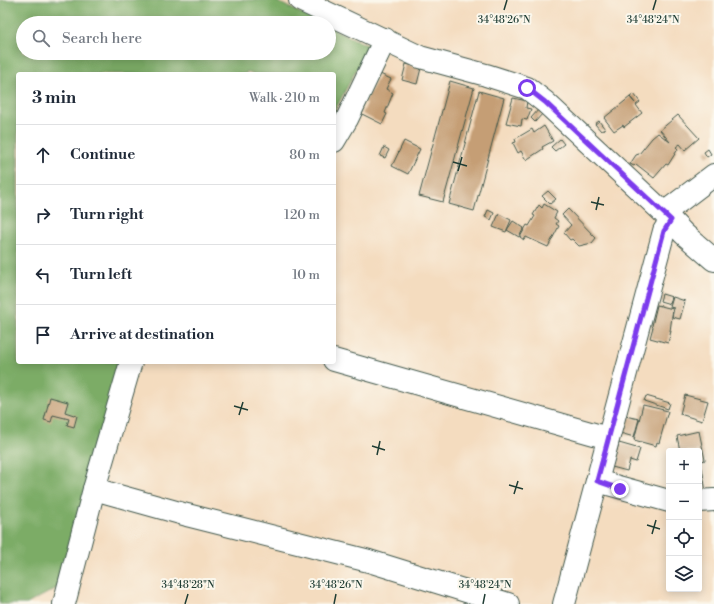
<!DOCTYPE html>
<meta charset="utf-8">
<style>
:root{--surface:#fff;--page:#f2f2f3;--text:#1f2937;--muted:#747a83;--line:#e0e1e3}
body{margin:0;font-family:"Libre Bodoni",serif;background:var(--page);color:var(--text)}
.controls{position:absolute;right:12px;bottom:12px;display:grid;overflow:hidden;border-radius:4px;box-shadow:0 2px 10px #0003}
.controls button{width:36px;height:36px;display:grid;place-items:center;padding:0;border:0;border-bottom:1px solid var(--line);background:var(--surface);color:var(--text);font:20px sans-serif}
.stop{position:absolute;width:12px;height:12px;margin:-9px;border:3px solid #7c3aed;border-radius:50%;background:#fff}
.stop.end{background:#7c3aed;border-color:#fff;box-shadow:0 1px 4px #0008}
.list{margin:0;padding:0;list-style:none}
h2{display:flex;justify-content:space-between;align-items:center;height:52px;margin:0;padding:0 16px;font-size:17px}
h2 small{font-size:13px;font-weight:400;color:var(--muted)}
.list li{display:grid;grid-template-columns:26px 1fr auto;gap:12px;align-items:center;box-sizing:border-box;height:60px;padding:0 16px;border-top:1px solid var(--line)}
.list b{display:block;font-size:15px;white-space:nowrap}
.list em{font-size:13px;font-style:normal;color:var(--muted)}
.icon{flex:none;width:22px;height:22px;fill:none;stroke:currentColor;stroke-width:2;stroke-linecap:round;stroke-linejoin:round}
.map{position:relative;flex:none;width:714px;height:604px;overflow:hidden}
.search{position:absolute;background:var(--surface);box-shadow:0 2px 10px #0003;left:16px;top:16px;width:320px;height:44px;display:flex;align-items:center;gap:10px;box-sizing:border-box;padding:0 14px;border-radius:22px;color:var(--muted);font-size:15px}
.panel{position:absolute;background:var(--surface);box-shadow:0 2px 10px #0003;left:16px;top:72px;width:320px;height:292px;border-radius:4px}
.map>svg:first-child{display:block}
.forest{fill:#7bac66;stroke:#4d744d}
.building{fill:#c59e74}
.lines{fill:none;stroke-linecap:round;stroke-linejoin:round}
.minor-casing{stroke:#3f5549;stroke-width:24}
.minor{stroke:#fff;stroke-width:22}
.route{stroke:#7c3aed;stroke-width:5}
.ticks{fill:none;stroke:#1f3d34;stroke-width:1.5}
.ticks-label{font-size:10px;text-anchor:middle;fill:#1f3d34;stroke:#fbf7ec;stroke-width:4;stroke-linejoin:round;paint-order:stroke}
</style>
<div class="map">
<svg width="714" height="604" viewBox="0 0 714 604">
<rect width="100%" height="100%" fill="#fbf7ec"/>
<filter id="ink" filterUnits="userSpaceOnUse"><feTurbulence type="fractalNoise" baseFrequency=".025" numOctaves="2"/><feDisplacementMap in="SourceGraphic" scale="8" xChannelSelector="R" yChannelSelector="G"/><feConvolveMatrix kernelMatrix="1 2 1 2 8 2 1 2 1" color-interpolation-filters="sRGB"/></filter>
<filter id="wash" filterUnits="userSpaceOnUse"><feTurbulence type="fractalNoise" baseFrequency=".012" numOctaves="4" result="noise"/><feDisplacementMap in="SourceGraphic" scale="16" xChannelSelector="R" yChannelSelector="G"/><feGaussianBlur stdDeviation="0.9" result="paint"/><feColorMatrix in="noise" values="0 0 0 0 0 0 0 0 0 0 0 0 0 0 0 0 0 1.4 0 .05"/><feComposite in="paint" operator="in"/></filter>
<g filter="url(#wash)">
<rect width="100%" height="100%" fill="#f4dcbf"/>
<path class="forest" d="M0 0H274L321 23H23V53H329V27L369 46 334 112V74H252L247 71 246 74H18V362H124L57 588 27 604H0Z"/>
<g id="blocks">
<g class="building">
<path d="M406 64 421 68 417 84 402 80Z"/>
<path d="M380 74 391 79 386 89 393 93 385 113 387 114 382 124 362 114 367 103 365 102Z"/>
<path d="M450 81 474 88 443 202 419 196Z"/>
<path d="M479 91 504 98 474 211 449 204Z"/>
<path d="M634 94 640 102 636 105 642 113 624 127 623 125 614 131 604 118 630 97 635 103 630 97Z"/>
<path d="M513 98 527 101 526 108 531 109 527 120 522 119 521 126 506 123Z"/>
<path d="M539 109 543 113 535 122 531 118Z"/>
<path d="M678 115 699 138 685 150 680 144 676 147 678 149 668 165 666 164 654 178 636 164 634 166 630 164 636 155 639 154 652 138 658 133 670 142 660 130Z"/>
<path d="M599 121 605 129 601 131 595 124Z"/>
<path d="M544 126 553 141 542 147 543 149 526 160 521 151 518 153 513 143 516 142 515 139 532 129 534 133Z"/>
<path d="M560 139 564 144 555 151 551 147Z"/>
<path d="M404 141 420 149 408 174 392 166Z"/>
<path d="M384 147 389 150 385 158 380 156Z"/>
<path d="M708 149 711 154 707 157 704 152Z"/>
<path d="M548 191 556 199 550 204 542 196Z"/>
<path d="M544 204 557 212 554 218 558 221 556 224 559 226 548 247 526 237 524 240 520 237 527 225 529 226 535 216 533 215 539 205 542 208Z"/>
<path d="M568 209 596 238 592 243 579 246 572 239 570 240 564 233 571 225 562 215Z"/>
<path d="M488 210 494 213 491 220 485 217Z"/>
<path d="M499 214 511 220 506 232 493 227Z"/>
<path d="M513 221 524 228 519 237 507 230Z"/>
<path d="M662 294 672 297 670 304 660 301Z"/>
<path d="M673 297 685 301 680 319 672 317 674 308 670 307Z"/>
<path d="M657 305 673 309 670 331H671L668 343 650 338 653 327 652 326Z"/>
<path d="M685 395 708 401 702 421 680 414Z"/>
<path d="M646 396 670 403 668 409 644 401Z"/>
<path d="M50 397 68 402 65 412 77 416 74 427 67 425 69 419 53 415 51 422 44 420Z"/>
<path d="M643 405 668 411 659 443 657 442 656 446 634 440Z"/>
<path d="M625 416 639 419 634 437 620 433Z"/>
<path d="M699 431 705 460 699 462V451H680L677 436Z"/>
<path d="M619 443 640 449 636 462 630 460 627 471 612 467Z"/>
<path d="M702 468 706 492 699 493V469Z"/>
</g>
</g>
</g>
<g filter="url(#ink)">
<use href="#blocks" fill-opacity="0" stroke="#3f5549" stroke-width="1"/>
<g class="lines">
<defs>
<g id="minor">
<path d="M300 0 420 57 486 75 527 88 545 102 664 213 684 234 714 260"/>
<path d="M334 141 347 119 385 39"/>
<path d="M664 213 714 175"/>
<path d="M334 360 608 438"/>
<path d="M597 481 669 501"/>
<path d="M94 489 187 515 369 561 508 604"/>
<path d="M699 501 714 500"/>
<path d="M64 604 94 489 131 362"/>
<path d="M564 604 664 231 671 220"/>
</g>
</defs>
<use href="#minor" class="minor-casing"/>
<use href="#minor" class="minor"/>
</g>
</g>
<g class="lines" filter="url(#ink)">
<path class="route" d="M527 88 545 102 671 220 664 231 597 481 620 489"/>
</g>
<path class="ticks" d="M504 10 507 0M653 10 656 0M453 162 467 166M458 171 462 157M591 202 604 205M596 210 599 197M234 406 248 410M239 415 243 402M372 446 385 450M377 455 380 441M509 485 523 489M514 494 518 481M647 525 660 529M652 534 656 520M185 604 188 594M334 604 336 594M483 604 485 594"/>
<g class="ticks-label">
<text x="504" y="23">34°48'26"N</text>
<text x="653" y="23">34°48'24"N</text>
<text x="188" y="588">34°48'28"N</text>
<text x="336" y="588">34°48'26"N</text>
<text x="485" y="588">34°48'24"N</text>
</g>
</svg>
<div class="controls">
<button>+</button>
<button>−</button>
<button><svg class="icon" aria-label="locate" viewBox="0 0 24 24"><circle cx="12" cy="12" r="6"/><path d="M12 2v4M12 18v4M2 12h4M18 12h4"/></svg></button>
<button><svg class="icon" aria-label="layers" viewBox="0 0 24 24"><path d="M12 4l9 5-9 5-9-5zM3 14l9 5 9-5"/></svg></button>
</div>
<div class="stop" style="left:527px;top:88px"></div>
<div class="stop end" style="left:620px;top:489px"></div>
<div class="search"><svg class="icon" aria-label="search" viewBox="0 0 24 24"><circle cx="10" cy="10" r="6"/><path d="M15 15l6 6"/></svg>Search here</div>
<section class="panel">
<h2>3 min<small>Walk · 210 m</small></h2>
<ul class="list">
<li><svg class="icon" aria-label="ahead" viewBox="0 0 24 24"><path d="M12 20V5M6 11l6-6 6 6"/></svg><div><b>Continue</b></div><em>80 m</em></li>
<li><svg class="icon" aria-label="right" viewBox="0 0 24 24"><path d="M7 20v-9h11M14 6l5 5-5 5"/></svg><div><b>Turn right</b></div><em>120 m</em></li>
<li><svg class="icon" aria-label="left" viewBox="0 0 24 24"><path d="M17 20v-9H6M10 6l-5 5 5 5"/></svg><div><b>Turn left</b></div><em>10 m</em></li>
<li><svg class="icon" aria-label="arrive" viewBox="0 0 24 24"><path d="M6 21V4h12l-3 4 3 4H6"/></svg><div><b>Arrive at destination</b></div></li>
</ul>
</section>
</div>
